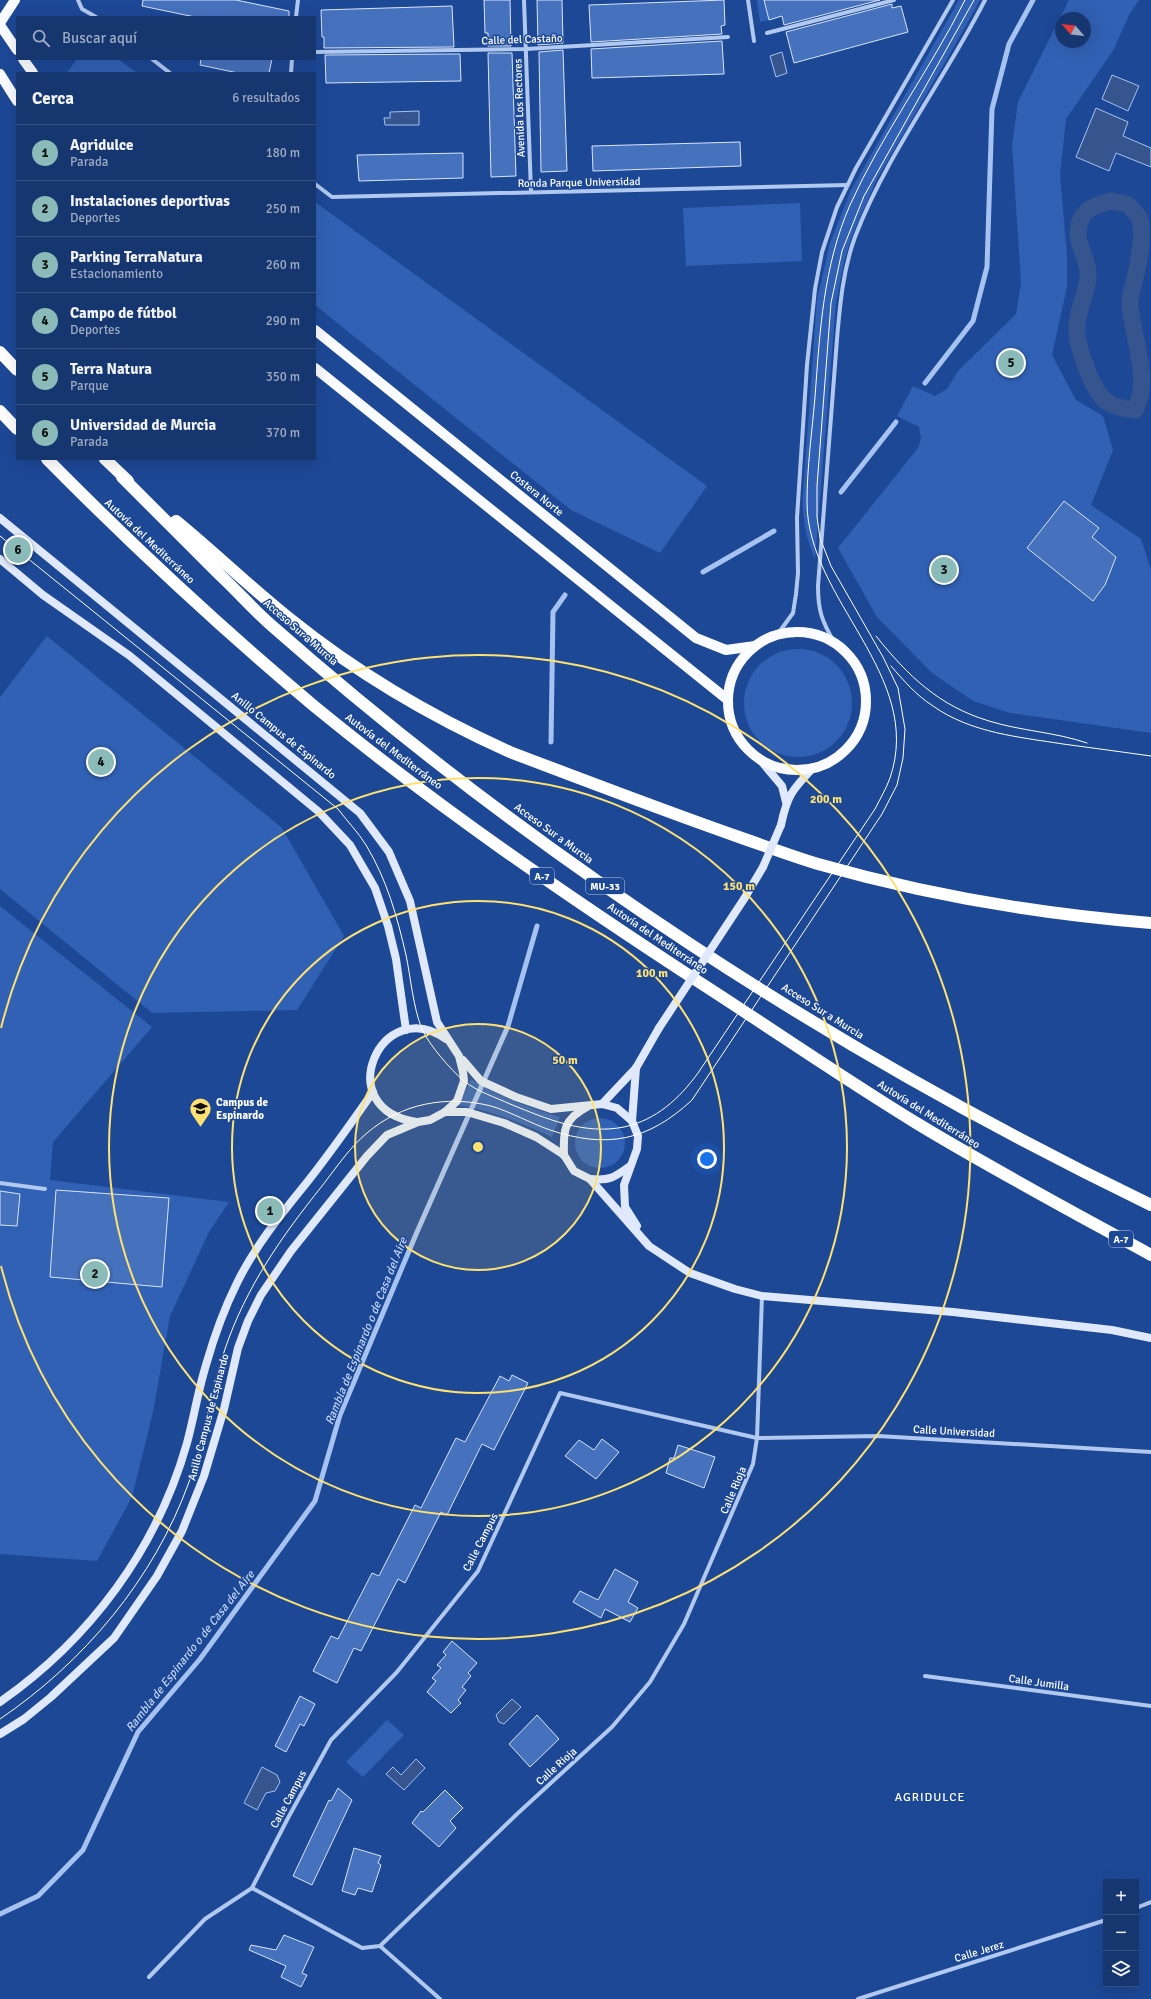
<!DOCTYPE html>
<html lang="es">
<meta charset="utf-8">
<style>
:root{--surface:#163670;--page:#234178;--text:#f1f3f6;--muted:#9eabc3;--line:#355083;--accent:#8bbbb9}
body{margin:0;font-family:Signika,sans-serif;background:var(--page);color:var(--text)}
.controls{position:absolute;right:12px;bottom:12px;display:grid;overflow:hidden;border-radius:0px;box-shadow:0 4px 16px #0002}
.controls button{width:36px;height:36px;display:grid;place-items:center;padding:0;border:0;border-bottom:1px solid var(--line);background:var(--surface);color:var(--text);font:20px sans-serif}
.compass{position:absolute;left:1055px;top:12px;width:36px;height:36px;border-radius:50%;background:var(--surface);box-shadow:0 4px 16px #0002;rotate:298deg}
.you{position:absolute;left:707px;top:1159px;width:14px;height:14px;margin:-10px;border:3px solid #fff;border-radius:50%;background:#1a73e8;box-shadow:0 0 0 6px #1a73e833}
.badge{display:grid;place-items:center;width:26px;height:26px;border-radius:50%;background:var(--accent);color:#111;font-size:13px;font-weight:700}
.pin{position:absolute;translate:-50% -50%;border:2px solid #fff;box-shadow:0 1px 4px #0006}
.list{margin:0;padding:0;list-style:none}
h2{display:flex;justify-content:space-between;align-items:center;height:52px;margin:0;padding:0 16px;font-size:17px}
h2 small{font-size:13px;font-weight:400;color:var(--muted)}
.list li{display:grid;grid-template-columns:26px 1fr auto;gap:12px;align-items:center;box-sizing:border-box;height:56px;padding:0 16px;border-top:1px solid var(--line)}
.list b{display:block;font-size:15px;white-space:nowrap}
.list p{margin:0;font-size:13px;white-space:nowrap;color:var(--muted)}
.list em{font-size:13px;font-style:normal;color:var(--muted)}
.icon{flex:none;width:22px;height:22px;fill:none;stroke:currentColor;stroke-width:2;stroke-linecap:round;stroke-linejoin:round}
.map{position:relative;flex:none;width:1151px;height:1999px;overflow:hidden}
.search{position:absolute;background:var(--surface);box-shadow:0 4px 16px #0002;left:16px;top:16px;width:300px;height:44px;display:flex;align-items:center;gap:10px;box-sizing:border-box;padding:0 14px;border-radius:0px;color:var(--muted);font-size:15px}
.panel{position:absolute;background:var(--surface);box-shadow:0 4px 16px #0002;left:16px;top:72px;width:300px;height:388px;border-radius:0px}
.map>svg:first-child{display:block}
.green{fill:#3161b4;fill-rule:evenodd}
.water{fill:#36558f;stroke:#a5c2f1}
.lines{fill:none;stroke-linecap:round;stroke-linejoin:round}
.stream{stroke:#a5c2f1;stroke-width:5}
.canal{stroke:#36558f;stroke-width:17}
.building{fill:#4671bd;stroke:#d8e5fb}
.street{stroke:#b1c8ef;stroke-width:4}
.secondary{stroke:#dfe9fb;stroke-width:8}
.primary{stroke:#fafbff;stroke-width:10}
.highway{stroke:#fff;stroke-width:12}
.tram{stroke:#fff;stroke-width:1}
.secondary-bridge{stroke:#dfe9fb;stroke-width:8}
.ring{fill:none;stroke:#fee170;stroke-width:2}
.labels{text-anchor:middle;stroke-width:3;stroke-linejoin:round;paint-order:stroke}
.shield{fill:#1d4896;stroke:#bbc8e0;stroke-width:1}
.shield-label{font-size:10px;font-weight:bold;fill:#fff}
.street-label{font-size:11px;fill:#fff;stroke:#1d4896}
.poi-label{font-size:11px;font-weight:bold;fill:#fff;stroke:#1d4896;text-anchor:start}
.water-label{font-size:12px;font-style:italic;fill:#bed3f6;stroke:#1d4896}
.neighbourhood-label{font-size:12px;letter-spacing:1px;fill:#fff;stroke:#1d4896}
.centre{fill:#fee170;stroke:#1d4896;stroke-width:2}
.ring-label{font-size:12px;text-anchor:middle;font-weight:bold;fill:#fee170;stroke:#1d4896;stroke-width:3;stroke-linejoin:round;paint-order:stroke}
</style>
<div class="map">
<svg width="1151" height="1999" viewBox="0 0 1151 1999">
<rect width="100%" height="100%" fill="#1d4896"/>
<g class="green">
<path d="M757 0H764L769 20 760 22Z"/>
<path d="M959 0H980L959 38 877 179 853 233 845 258 836 303 815 559C805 536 802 517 803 493L817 300 830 243 851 190Z"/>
<path d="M1069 0H1139L1129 15 1114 49 1066 119 1060 175 1067 255V287L1052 355 1076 400 1103 416 1113 450 1091 505 1141 539 1151 570V733L1010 713 973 701 932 673 877 617 838 548 918 448 921 438 919 427 897 416 913 386 935 396 947 389 958 371 1016 314 1021 283 1012 145 1018 102ZM1061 18H1085V42H1061Z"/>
<path d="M77 59H118L137 73H67Z"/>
<path d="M315 202 707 486 660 553 571 510 315 305Z"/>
<path d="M800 203 802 261 686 266 683 208Z"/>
<path d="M47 636 282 828 344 936 297 1010 152 1013 0 889V697Z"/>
<circle cx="798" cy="703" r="54"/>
<path d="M0 906 152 1027 53 1142 50 1180 229 1202 209 1232 170 1316 153 1412 132 1497 97 1561 0 1554Z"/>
<path d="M471 1079C498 1097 528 1107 560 1117L552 1137C521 1123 493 1111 459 1105Z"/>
<circle cx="600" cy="1143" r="25"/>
<path d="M387 1720 404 1735 363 1777 346 1762Z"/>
</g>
<g class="water">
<path d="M782 52 787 73 776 77 770 56Z"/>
<path d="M1112 75 1139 86 1128 111 1102 99Z"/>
<path d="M1096 108 1128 122 1123 136 1151 148V167L1116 153 1109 171 1076 157Z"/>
<path d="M419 111V125H385L384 118H390V112Z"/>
<path d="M512 1699 521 1707 504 1724 499 1722 496 1715Z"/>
<path d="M416 1759 425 1768 404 1790 386 1774 393 1767 401 1775Z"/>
<path d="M262 1767 277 1775 280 1782 275 1791 266 1793 257 1810 244 1803Z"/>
</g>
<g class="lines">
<g class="stream">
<path d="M925 383 973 321 987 267 992 109 1009 44 1033 0"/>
<path d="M841 492 896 422"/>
<path d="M703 572 774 531"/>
<path d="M551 742 553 612 565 595"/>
<path d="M0 1914 38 1896 83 1850 138 1732 200 1659 315 1501 340 1415 417 1232 508 1026 537 926"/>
</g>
<path class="canal" d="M1111 201 1127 204C1131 208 1137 213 1139 218 1145 230 1138 268 1134 281 1133 289 1129 298 1130 305 1133 339 1151 379 1135 410 1125 409 1114 407 1106 401 1092 390 1078 349 1077 332 1075 311 1089 293 1088 272 1086 251 1071 239 1082 217 1088 207 1100 204 1111 201Z"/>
</g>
<g class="building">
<path d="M143 0H236L289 11V17H195L142 6Z"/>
<path d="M484 0H510L511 46H488V33H485Z"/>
<path d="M537 0H562L563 43 538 45Z"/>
<path d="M724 0 725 25 721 26 722 34 591 42 589 5Z"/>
<path d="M764 0H880L784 25 782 16 769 20Z"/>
<path d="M892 4V8L901 6 908 32 794 63 786 32Z"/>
<path d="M452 6 454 47 324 48V37H322L321 10Z"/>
<path d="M722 41 724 74 592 78 591 49Z"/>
<path d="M563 50 567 171 541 172 539 52Z"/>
<path d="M488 53H512L516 176 491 177Z"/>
<path d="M454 54H460L461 81 326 83 325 55Z"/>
<path d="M201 59H272L269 73H238L200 65Z"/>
<path d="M740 142 741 166 593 171 592 146Z"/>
<path d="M463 153V178L359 181 357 155Z"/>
<path d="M1064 501 1099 528 1092 537 1116 557 1105 585 1093 601 1027 548Z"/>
<path d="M56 1190 169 1198 162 1287 50 1277Z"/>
<path d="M0 1191 20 1194 17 1226 0 1225Z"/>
<path d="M512 1375 528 1383 494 1450 482 1444 447 1515 441 1512 405 1583 398 1579 361 1651 354 1648 337 1683 313 1671 331 1636 338 1639 372 1573 379 1576 415 1505 421 1508 456 1438 465 1442 500 1376 509 1381Z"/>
<path d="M602 1439 619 1452 596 1479 565 1456 579 1440 594 1450Z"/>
<path d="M678 1445 715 1457 704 1488 666 1473 670 1458H674Z"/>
<path d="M615 1569 638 1582 628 1602 638 1608 630 1622 605 1609 601 1618 573 1602 580 1591 598 1600Z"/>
<path d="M452 1641 477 1663 468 1673 471 1676 462 1687 466 1690 458 1700 461 1703 451 1713 427 1692 436 1681 432 1678 441 1668 437 1665 446 1655 443 1652Z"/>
<path d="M300 1696 315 1704 304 1726 300 1724 286 1752 275 1746Z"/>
<path d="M537 1715 559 1739 530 1767 509 1744Z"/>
<path d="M338 1788 352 1800 312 1885 293 1876 329 1800 331 1801Z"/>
<path d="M445 1790 463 1808 450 1821 456 1828 439 1847 412 1823 421 1811 423 1812Z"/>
<path d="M354 1848 381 1856 378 1863 381 1865 372 1892 358 1888 355 1895 342 1891Z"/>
<path d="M284 1935 314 1947 302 1973 307 1975 301 1987 281 1977 286 1966 249 1950 251 1945 276 1950Z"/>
</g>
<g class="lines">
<g class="street">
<path d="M78 0 82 9 96 17"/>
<path d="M524 0 531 192"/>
<path d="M748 0 754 41"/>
<path d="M296 17 298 0"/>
<path d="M767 33 894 0"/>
<path d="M315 52 526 49 728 37"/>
<path d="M152 59 170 73"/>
<path d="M291 73 292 59"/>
<path d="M315 184 332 197 847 185"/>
<path d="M777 635 793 613 796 594 798 573 797 518 807 365 815 289 822 252 837 207 856 168 953 0"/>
<path d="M834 642C822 621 818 611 818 586L837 339C840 304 843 270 855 237 886 155 945 79 985 0"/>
<path d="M0 1183 45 1189"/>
<path d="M925 1676 1151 1706"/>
<path d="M252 1888 362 1948 380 1946 517 1814 612 1727 650 1682 684 1624 753 1464 757 1438 762 1296"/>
<path d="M1136 1908 1151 1902"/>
<path d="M380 1946 440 1999"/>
<path d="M149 1977 205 1919 252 1888 288 1818 331 1740 397 1672 478 1571 560 1393 757 1438 878 1436 1151 1452"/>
<path d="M858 1999 1106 1920"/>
</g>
<g class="secondary">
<path d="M0 518 360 813 389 852 410 901 437 1022 459 1056 463 1072 464 1081 457 1101 445 1112 430 1120 418 1122 387 1135 367 1156 291 1251 261 1295 248 1321 238 1348 224 1409 204 1476 182 1531 157 1576 114 1638 51 1697 24 1719 0 1734"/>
<path d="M0 559 43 595 130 656 319 812 350 845 375 888 388 926 396 959 406 1030"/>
<path d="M761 761 782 786 786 802"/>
<path d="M781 825C787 796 792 790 812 769"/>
<path d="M744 899 763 867"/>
<path d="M463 1060 481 1081 516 1097 551 1109 602 1104 617 1108 632 1121"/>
<path d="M636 1068 632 1121 638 1136 637 1149 624 1185 625 1207 637 1226"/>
<path d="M602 1104 636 1068 659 1028"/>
<path d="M445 1112H467L504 1123 536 1137 564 1155 574 1171 590 1179 649 1246 690 1273 735 1289 762 1296 953 1312 1112 1330 1151 1338"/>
<path d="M417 1122C329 1110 381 993 446 1039"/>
<path d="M564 1155C563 1130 564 1119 587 1107"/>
<path d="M590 1179C610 1181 615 1177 630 1166"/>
<path d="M0 1702C90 1639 157 1549 187 1443 194 1417 198 1391 206 1365 214 1337 224 1309 237 1283 255 1246 282 1213 308 1181 331 1152 352 1122 373 1092"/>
</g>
<g class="primary">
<path d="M0 23 15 0"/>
<path d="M0 25 17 50"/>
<path d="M23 59 33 73"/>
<path d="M0 74 17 101"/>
<path d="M315 330 696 638 726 650 755 646"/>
<path d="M315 368 728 700"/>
<circle cx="797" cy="701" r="69"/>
</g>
<g class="highway">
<path d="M0 352 17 370"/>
<path d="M0 411 17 429"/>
<path d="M47 459C132 545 221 628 314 706 436 806 567 896 699 982 772 1029 844 1079 918 1124 994 1170 1073 1212 1151 1255"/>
<path d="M105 459 128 481"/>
<path d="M122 477C155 510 188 543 221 576 238 592 254 610 271 625 534 857 836 1053 1151 1205"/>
<path d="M176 521C215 553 251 588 290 619 357 673 432 717 510 752 586 781 662 810 739 837 765 846 792 856 818 864 927 895 1039 914 1151 923"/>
</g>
<g class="tram">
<path d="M0 536 338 809C347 821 358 832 366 845 387 880 397 916 406 955 411 979 413 1007 422 1029 429 1045 451 1070 464 1081 478 1092 495 1097 510 1104 547 1119 584 1135 624 1127 656 1120 679 1099 698 1073L875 809C880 799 886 789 890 778 925 675 807 600 807 502 807 467 812 432 815 397 820 331 823 267 850 205 882 134 930 70 965 0"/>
<path d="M876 636C908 676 939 706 989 721 1021 731 1055 732 1087 743"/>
<path d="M891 666C904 681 916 695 933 706 971 733 1019 737 1063 744 1093 748 1122 752 1151 756"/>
<path d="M0 1719C84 1662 154 1579 189 1482 205 1439 210 1392 225 1349 246 1287 282 1236 322 1186 336 1168 350 1147 367 1133 402 1103 447 1095 491 1106 511 1112 530 1123 550 1130 607 1149 648 1141 692 1100L882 814 897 785 903 758 905 729 898 688 883 657 831 566 820 538 817 517V486L831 303 842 251 864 196 974 0"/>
</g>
<g class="secondary-bridge">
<path d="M763 867 781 825"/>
<path d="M659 1028 744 899"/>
</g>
</g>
<circle cx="478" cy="1147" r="123" fill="#fee170" fill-opacity=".12"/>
<g class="ring">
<circle cx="478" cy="1147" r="123"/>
<circle cx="478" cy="1147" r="246"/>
<circle cx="478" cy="1147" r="369"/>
<path d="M1 1028A492 492 0 1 1 1 1266"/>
</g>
<defs>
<symbol id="university-pin" viewBox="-11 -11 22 30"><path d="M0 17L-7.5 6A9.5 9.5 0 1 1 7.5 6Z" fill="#fee170" stroke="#1d4896"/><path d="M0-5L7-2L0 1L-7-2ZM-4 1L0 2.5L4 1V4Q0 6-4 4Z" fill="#111"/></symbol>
</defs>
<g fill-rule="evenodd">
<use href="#university-pin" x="188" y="1096" width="25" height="34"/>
</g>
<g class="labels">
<g class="shield">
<rect x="530" y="868" width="24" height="16" rx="3"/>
<rect x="586" y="878" width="38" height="16" rx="3"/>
<rect x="1109" y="1231" width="24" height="16" rx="3"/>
</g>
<g class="shield-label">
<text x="542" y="880">A-7</text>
<text x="605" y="890">MU-33</text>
<text x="1121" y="1243">A-7</text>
</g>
<g class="street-label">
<text transform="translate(522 39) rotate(-2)" y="4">Calle del Castaño</text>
<text transform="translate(519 108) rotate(-92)" y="4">Avenida Los Rectores</text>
<text transform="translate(579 182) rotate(-1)" y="4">Ronda Parque Universidad</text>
<text transform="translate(537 493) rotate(39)" y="4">Costera Norte</text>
<text transform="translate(150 541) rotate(43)" y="4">Autovía del Mediterráneo</text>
<text transform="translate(301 632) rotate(41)" y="4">Acceso Sur a Murcia</text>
<text transform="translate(284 735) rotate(39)" y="4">Anillo Campus de Espinardo</text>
<text transform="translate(394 751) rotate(37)" y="4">Autovía del Mediterráneo</text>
<text transform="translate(554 833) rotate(36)" y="4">Acceso Sur a Murcia</text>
<text transform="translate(658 938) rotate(34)" y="4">Autovía del Mediterráneo</text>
<text transform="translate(823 1011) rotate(32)" y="4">Acceso Sur a Murcia</text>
<text transform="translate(929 1114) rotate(32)" y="4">Autovía del Mediterráneo</text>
<text transform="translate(208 1417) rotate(-75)" y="4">Anillo Campus de Espinardo</text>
<text transform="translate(954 1431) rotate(3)" y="4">Calle Universidad</text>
<text transform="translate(733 1490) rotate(-67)" y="4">Calle Rioja</text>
<text transform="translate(480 1542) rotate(-63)" y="4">Calle Campus</text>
<text transform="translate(1039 1682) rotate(8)" y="4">Calle Jumilla</text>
<text transform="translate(556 1766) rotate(-42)" y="4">Calle Rioja</text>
<text transform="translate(288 1799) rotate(-62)" y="4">Calle Campus</text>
<text transform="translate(979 1951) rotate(-17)" y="4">Calle Jerez</text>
</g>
<g class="poi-label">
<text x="216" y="1106">Campus de<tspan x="216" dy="13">Espinardo</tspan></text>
</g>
<g class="water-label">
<text transform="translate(366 1331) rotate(-68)" y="4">Rambla de Espinardo o de Casa del Aire</text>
<text transform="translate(190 1651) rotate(-52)" y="4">Rambla de Espinardo o de Casa del Aire</text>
</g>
<g class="neighbourhood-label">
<text x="930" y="1801">AGRIDULCE</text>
</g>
</g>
<circle cx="478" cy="1147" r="6" class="centre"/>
<g class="ring-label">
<text x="826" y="803">200 m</text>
<text x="739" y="890">150 m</text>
<text x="652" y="977">100 m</text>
<text x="565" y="1064">50 m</text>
</g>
</svg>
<div class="controls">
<button>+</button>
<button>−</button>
<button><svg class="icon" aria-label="layers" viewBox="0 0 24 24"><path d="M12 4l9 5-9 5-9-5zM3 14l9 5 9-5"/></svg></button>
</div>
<svg class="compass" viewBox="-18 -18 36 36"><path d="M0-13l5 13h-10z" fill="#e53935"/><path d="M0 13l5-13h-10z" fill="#9eabc3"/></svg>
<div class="you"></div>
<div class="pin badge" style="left:270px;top:1211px">1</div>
<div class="pin badge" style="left:95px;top:1274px">2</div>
<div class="pin badge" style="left:944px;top:570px">3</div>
<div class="pin badge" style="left:101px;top:762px">4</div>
<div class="pin badge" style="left:1011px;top:363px">5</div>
<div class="pin badge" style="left:18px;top:550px">6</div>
<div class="search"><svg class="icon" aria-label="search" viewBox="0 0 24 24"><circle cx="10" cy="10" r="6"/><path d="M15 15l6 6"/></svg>Buscar aquí</div>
<section class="panel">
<h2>Cerca<small>6 resultados</small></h2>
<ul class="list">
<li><span class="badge">1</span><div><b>Agridulce</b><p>Parada</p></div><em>180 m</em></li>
<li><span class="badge">2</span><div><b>Instalaciones deportivas</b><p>Deportes</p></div><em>250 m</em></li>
<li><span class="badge">3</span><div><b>Parking TerraNatura</b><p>Estacionamiento</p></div><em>260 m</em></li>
<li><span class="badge">4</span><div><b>Campo de fútbol</b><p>Deportes</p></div><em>290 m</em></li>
<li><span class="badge">5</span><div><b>Terra Natura</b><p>Parque</p></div><em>350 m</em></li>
<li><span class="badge">6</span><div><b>Universidad de Murcia</b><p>Parada</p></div><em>370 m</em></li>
</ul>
</section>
</div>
